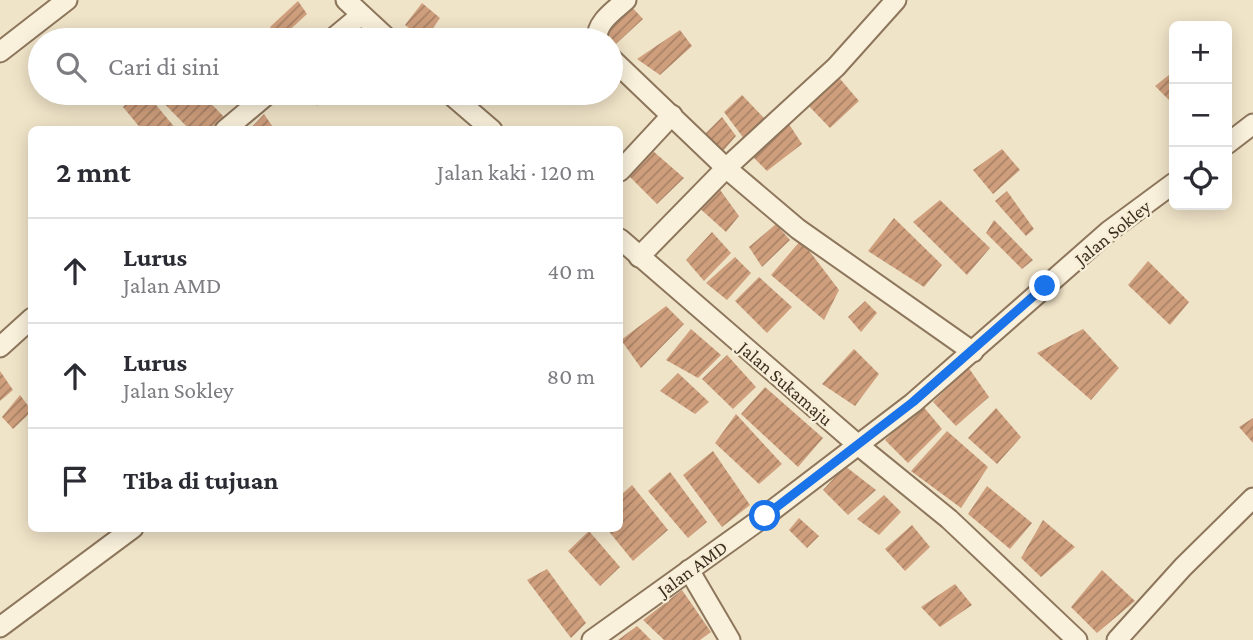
<!DOCTYPE html>
<html lang="id">
<meta charset="utf-8">
<style>
:root{--surface:#fff;--page:#f2f2f3;--text:#2b2b33;--muted:#7c7c81;--line:#e1e1e2}
body{margin:0;font-family:"Crimson Pro",serif;background:var(--page);color:var(--text)}
.controls{position:absolute;right:21px;top:21px;display:grid;overflow:hidden;border-radius:10px;box-shadow:0 4px 18px #0003}
.controls button{width:63px;height:63px;display:grid;place-items:center;padding:0;border:0;border-bottom:2px solid var(--line);background:var(--surface);color:var(--text);font:35px sans-serif}
.stop{position:absolute;width:21px;height:21px;margin:-16px;border:5px solid #1a73e8;border-radius:50%;background:#fff}
.stop.end{background:#1a73e8;border-color:#fff;box-shadow:0 2px 7px #0008}
.list{margin:0;padding:0;list-style:none}
h2{display:flex;justify-content:space-between;align-items:center;height:91px;margin:0;padding:0 28px;font-size:30px}
h2 small{font-size:23px;font-weight:400;color:var(--muted)}
.list li{display:grid;grid-template-columns:46px 1fr auto;gap:21px;align-items:center;box-sizing:border-box;height:105px;padding:0 28px;border-top:2px solid var(--line)}
.list b{display:block;font-size:26px;white-space:nowrap}
.list p{margin:0;font-size:23px;white-space:nowrap;color:var(--muted)}
.list em{font-size:23px;font-style:normal;color:var(--muted)}
.icon{flex:none;width:38px;height:38px;fill:none;stroke:currentColor;stroke-width:2;stroke-linecap:round;stroke-linejoin:round}
.map{position:relative;flex:none;width:1253px;height:640px;overflow:hidden}
.search{position:absolute;background:var(--surface);box-shadow:0 4px 18px #0003;left:28px;top:28px;width:595px;height:77px;display:flex;align-items:center;gap:18px;box-sizing:border-box;padding:0 24px;border-radius:38px;color:var(--muted);font-size:26px}
.panel{position:absolute;background:var(--surface);box-shadow:0 4px 18px #0003;left:28px;top:126px;width:595px;height:406px;border-radius:10px}
.map>svg:first-child{display:block}
.building{fill:url(#building-hatch)}
.lines{fill:none;stroke-linecap:round;stroke-linejoin:round}
.minor-casing{stroke:#8d765c;stroke-width:23}
.minor{stroke:#faf1dc;stroke-width:19}
.route{stroke:#1a73e8;stroke-width:9}
.labels{text-anchor:middle;stroke-width:5;stroke-linejoin:round;paint-order:stroke}
.street-label{font-size:19px;fill:#3d2e20;stroke:#f7eed8}
</style>
<div class="map">
<svg width="1253" height="640" viewBox="0 0 1253 640">
<defs>
<pattern id="building-hatch" width="6" height="6" patternUnits="userSpaceOnUse" patternTransform="scale(1.75)"><rect width="6" height="6" fill="#cf9f7d"/><path d="M-1 1l2-2M0 6l6-6M5 7l2-2" fill="none" stroke="#a98266"/></pattern>
</defs>
<rect width="100%" height="100%" fill="#f0e4c8"/>
<g class="building">
<path d="M298 1 307 14 280 39 270 27Z"/>
<path d="M422 3 440 18 425 40 405 25Z"/>
<path d="M630 5 643 19 616 44 603 28Z"/>
<path d="M680 30 692 46 660 75 637 59Z"/>
<path d="M1174 71V105L1155 86Z"/>
<path d="M835 73 859 101 830 128 804 101Z"/>
<path d="M137 93H146L177 130H142L123 107Z"/>
<path d="M154 93H201L225 118 207 130H190Z"/>
<path d="M305 93H329L317 106Z"/>
<path d="M345 93H373L353 104Z"/>
<path d="M742 95 765 119 745 140 724 112Z"/>
<path d="M264 114 275 130H249Z"/>
<path d="M722 117 736 136 723 151 704 135Z"/>
<path d="M787 121 802 144 767 171 749 153Z"/>
<path d="M1002 149 1020 170 993 194 973 170Z"/>
<path d="M653 151 684 178 657 204 625 172Z"/>
<path d="M718 187 739 216 726 232 696 205Z"/>
<path d="M1007 191 1034 229 1026 236 995 201Z"/>
<path d="M940 200 990 248 967 275 913 222Z"/>
<path d="M894 218 942 265 924 287 868 251Z"/>
<path d="M994 220 1033 260 1022 269 986 233Z"/>
<path d="M776 224 790 240 762 267 749 247Z"/>
<path d="M712 232 731 253 704 281 686 260Z"/>
<path d="M801 240 839 290 824 320 771 275Z"/>
<path d="M735 257 751 273 727 300 706 283Z"/>
<path d="M1148 261 1189 302 1170 325 1128 285Z"/>
<path d="M759 277 792 307 767 333 735 301Z"/>
<path d="M865 301 877 313 861 332 848 317Z"/>
<path d="M666 306 684 324 641 368 621 340Z"/>
<path d="M691 329 721 355 698 378 666 360Z"/>
<path d="M1083 329 1119 368 1091 400 1037 353Z"/>
<path d="M854 349 879 374 855 406 822 384Z"/>
<path d="M727 355 756 387 733 409 702 379Z"/>
<path d="M968 367 989 397 956 426 933 402Z"/>
<path d="M0 371 13 390 0 401Z"/>
<path d="M678 373 709 402 695 414 660 391Z"/>
<path d="M765 387 823 438 798 467 741 414Z"/>
<path d="M20 395 32 411 13 429 2 417Z"/>
<path d="M922 405 942 429 908 463 885 440Z"/>
<path d="M996 408 1021 437 997 464 968 438Z"/>
<path d="M736 414 782 464 759 484 715 443Z"/>
<path d="M1253 418V443L1239 427Z"/>
<path d="M947 431 988 467 961 508 911 471Z"/>
<path d="M713 451 750 505 722 527 683 475Z"/>
<path d="M845 466 876 490 848 515 823 490Z"/>
<path d="M670 472 707 522 688 538 648 491Z"/>
<path d="M632 485 668 530 633 561 606 528H620V496Z"/>
<path d="M987 486 1032 523 1010 549 968 514Z"/>
<path d="M884 495 901 512 879 535 857 519Z"/>
<path d="M799 518 819 536 807 548 789 530Z"/>
<path d="M1043 520 1075 547 1041 577 1021 558Z"/>
<path d="M912 525 930 547 905 571 885 549Z"/>
<path d="M589 531 620 567 600 586 568 551Z"/>
<path d="M547 569 586 623 571 638 527 580Z"/>
<path d="M1102 570 1135 601 1097 633 1071 607Z"/>
<path d="M955 584 972 605 940 627 921 607Z"/>
<path d="M682 590 711 632 700 640H664L643 620Z"/>
<path d="M637 626 651 640H618Z"/>
</g>
<g class="lines">
<defs>
<g id="minor">
<path d="M346 0 389 40"/>
<path d="M331 40 361 15"/>
<path d="M597 40C596 22 614 11 626 0"/>
<path d="M0 52 67 0"/>
<path d="M611 58 726 168 798 229 973 352"/>
<path d="M449 93 492 130"/>
<path d="M225 130 269 93"/>
<path d="M1227 144 1253 124"/>
<path d="M620 171 672 115"/>
<path d="M620 239 858 445 949 519 1077 640"/>
<path d="M639 257 726 168 836 67 896 0"/>
<path d="M0 347 32 318"/>
<path d="M689 570 730 640"/>
<path d="M0 627 133 528"/>
<path d="M592 640 765 516 913 403 1109 231 1174 183"/>
<path d="M1117 640 1183 567 1253 498"/>
</g>
</defs>
<use href="#minor" class="minor-casing"/>
<use href="#minor" class="minor"/>
</g>
<g class="lines">
<path class="route" d="M765 516 913 402 1045 286"/>
</g>
<g class="labels">
<g class="street-label">
<text transform="translate(1112 232) rotate(-39)" y="7">Jalan Sokley</text>
<text transform="translate(786 383) rotate(41)" y="7">Jalan Sukamaju</text>
<text transform="translate(692 568) rotate(-36)" y="7">Jalan AMD</text>
</g>
</g>
</svg>
<div class="controls">
<button>+</button>
<button>−</button>
<button><svg class="icon" aria-label="locate" viewBox="0 0 24 24"><circle cx="12" cy="12" r="6"/><path d="M12 2v4M12 18v4M2 12h4M18 12h4"/></svg></button>
</div>
<div class="stop" style="left:765px;top:516px"></div>
<div class="stop end" style="left:1045px;top:286px"></div>
<div class="search"><svg class="icon" aria-label="search" viewBox="0 0 24 24"><circle cx="10" cy="10" r="6"/><path d="M15 15l6 6"/></svg>Cari di sini</div>
<section class="panel">
<h2>2 mnt<small>Jalan kaki · 120 m</small></h2>
<ul class="list">
<li><svg class="icon" aria-label="ahead" viewBox="0 0 24 24"><path d="M12 20V5M6 11l6-6 6 6"/></svg><div><b>Lurus</b><p>Jalan AMD</p></div><em>40 m</em></li>
<li><svg class="icon" aria-label="ahead" viewBox="0 0 24 24"><path d="M12 20V5M6 11l6-6 6 6"/></svg><div><b>Lurus</b><p>Jalan Sokley</p></div><em>80 m</em></li>
<li><svg class="icon" aria-label="arrive" viewBox="0 0 24 24"><path d="M6 21V4h12l-3 4 3 4H6"/></svg><div><b>Tiba di tujuan</b></div></li>
</ul>
</section>
</div>
